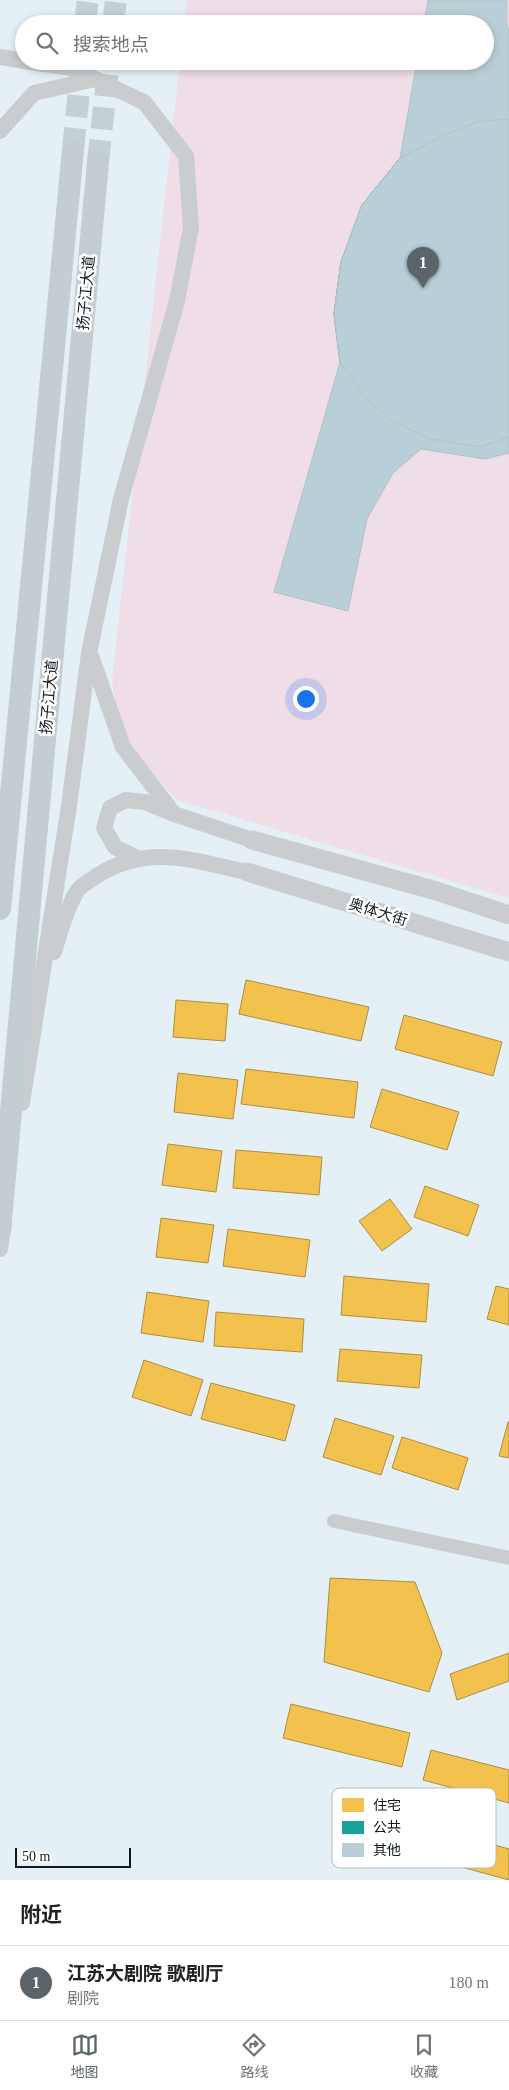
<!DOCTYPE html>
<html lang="zh">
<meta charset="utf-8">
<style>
:root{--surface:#fff;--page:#f6f6f6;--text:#202124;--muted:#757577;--line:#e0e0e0;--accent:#5a6469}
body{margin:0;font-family:"Times New Roman","Noto Sans SC",serif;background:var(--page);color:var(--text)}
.scale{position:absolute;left:15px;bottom:12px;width:116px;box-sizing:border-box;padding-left:5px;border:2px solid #0f191e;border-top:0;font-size:14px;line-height:18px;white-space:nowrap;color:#0f191e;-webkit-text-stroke:4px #fff;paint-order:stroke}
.you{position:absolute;left:305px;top:698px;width:18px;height:18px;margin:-12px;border:4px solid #fff;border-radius:50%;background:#1a73e8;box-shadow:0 0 0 8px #1a73e833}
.badge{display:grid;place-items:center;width:32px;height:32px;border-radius:50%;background:var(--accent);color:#fff;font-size:16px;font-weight:700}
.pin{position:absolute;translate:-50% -41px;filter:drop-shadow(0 1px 2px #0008)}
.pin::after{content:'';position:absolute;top:26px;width:18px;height:15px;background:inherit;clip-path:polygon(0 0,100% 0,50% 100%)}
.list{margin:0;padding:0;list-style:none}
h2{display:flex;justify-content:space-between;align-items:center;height:65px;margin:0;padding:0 20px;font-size:21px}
h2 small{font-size:16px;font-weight:400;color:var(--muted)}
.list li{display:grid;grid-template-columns:32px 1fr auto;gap:15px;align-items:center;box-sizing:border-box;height:75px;padding:0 20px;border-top:1px solid var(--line)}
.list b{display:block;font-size:19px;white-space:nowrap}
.list p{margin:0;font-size:16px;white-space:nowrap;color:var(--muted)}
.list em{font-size:16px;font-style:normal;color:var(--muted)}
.icon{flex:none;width:28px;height:28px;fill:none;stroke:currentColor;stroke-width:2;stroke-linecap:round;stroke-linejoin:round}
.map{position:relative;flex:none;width:509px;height:1880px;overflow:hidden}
.search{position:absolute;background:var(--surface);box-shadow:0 2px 8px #0003;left:15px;right:15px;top:15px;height:55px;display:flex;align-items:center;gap:12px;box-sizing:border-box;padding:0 18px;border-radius:28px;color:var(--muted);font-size:19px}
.sheet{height:140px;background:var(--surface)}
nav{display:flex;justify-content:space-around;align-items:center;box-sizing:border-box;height:70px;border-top:1px solid var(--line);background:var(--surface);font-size:14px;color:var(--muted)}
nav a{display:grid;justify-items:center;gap:2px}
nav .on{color:var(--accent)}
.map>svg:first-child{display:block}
.green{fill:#efdde7}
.homes{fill:#f2c14e;stroke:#ae8f40}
.public{fill:#17a398;stroke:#157a73}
.building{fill:#b9cfd8;stroke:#b5c0c4}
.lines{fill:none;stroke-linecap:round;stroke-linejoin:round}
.trunk-tunnel{stroke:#c4d0d5;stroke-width:22;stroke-dasharray:22 11;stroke-linecap:butt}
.minor{stroke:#cacdd0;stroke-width:14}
.tertiary{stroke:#cacdd0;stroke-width:16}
.secondary{stroke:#cacdd0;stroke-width:19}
.trunk{stroke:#c3cdd2;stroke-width:22}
.labels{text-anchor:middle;stroke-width:5;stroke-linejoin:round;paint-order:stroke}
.street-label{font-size:15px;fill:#0f191e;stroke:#fff}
.key{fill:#fff;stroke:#b7babc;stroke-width:1}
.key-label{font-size:14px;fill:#0f191e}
</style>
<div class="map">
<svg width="509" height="1880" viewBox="0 0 509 1880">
<rect width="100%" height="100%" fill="#e4f0f5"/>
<path class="green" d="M187 0H509V898L177 800C159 780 140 760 127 736 118 720 115 699 112 681L180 61H485V24H184Z"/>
<g class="homes">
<path d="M246 980 369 1007 361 1041 239 1014Z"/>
<path d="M176 1000 228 1004 225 1041 173 1037Z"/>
<path d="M404 1015 502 1042 493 1076 395 1049Z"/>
<path d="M246 1069 358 1082 354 1118 241 1104Z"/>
<path d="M178 1073 238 1080 233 1119 174 1112Z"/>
<path d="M382 1089 459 1112 447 1150 370 1127Z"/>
<path d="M168 1144 222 1151 216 1192 162 1185Z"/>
<path d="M236 1150 322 1157 319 1195 233 1188Z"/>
<path d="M425 1186 479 1205 468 1236 414 1217Z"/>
<path d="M390 1199 412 1229 382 1251 359 1221Z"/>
<path d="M161 1218 214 1225 208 1263 156 1257Z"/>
<path d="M228 1229 310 1240 305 1277 223 1266Z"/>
<path d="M344 1276 429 1284 426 1322 341 1315Z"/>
<path d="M496 1286 509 1289V1325L487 1319Z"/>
<path d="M147 1292 209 1301 203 1342 141 1333Z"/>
<path d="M216 1312 304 1319 302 1352 214 1346Z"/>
<path d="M340 1349 422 1355 419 1388 337 1381Z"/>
<path d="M144 1360 203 1380 191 1416 132 1397Z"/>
<path d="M211 1383 295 1405 285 1441 201 1419Z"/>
<path d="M335 1418 394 1436 381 1475 323 1457Z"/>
<path d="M508 1422H509V1458L499 1456Z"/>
<path d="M402 1437 468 1458 458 1490 392 1468Z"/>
<path d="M330 1578 415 1582 442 1653 429 1692 324 1662Z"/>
<path d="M509 1653V1681L457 1700 450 1674Z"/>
<path d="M291 1704 410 1733 402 1767 283 1738Z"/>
<path d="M431 1750 509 1770V1803L423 1780Z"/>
<path d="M349 1804 509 1849V1880L341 1834Z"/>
</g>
<path class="public" d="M503 119 509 120V437L480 447 430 439 392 421 366 398 340 362 334 314 341 262 362 205 400 158 442 136 476 122Z"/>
<g class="building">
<path d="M428 0H507V24L509 31V453L485 459 421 449 393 473 367 519 348 611 274 592 340 362 334 314 341 262 362 205 400 158 417 61H485V24H424Z"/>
<path d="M503 119 509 120V437L480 447 430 439 392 421 366 398 340 362 334 314 341 262 362 205 400 158 442 136 476 122Z"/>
</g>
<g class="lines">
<g class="trunk-tunnel">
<path d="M85 24 88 0"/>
<path d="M113 24 116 0"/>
<path d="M73 150 82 61"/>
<path d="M98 162 109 61"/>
</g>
<path class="minor" d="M334 1521 509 1558"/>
<g class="tertiary">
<path d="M0 57 24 61"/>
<path d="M24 61 71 68 95 79"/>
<path d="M0 131 34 93 95 79 144 102 186 156 191 228 177 301 121 499 89 653 69 806 22 1103"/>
<path d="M91 656 123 747 174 814 252 840"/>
<path d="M137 858 115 847 104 828 110 808 126 800 145 802 174 814"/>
<path d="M54 952C60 932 66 910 77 891 81 885 92 879 98 875 150 843 193 861 247 872"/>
<path d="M0 1249 4 1222"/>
</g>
<g class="secondary">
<path d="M252 840 433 890 509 915"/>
<path d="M247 872 509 952"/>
</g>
<g class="trunk">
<path d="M0 909 73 150"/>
<path d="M0 1231 98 162"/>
</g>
</g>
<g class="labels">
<g class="street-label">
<text transform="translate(86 293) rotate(-85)" y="5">扬子江大道</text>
<text transform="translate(49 697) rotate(-85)" y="5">扬子江大道</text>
<text transform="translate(378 912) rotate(17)" y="5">奥体大街</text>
</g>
</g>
<rect x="332" y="1788" width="164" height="80" rx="8" class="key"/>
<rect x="342" y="1798" width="22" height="14" fill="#f2c14e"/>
<rect x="342" y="1821" width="22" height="13" fill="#17a398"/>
<rect x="342" y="1843" width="22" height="14" fill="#b9cfd8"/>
<g class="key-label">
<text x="373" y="1810">住宅</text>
<text x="373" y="1832">公共</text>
<text x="373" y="1855">其他</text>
</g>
</svg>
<div class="scale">50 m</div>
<div class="you"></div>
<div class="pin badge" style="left:423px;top:288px">1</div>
<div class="search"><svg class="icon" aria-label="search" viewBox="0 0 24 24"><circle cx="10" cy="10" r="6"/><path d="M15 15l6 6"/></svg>搜索地点</div>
</div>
<section class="sheet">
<h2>附近<small></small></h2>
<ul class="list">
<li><span class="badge">1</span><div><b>江苏大剧院 歌剧厅</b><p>剧院</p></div><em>180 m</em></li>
</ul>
</section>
<nav>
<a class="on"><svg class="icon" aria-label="map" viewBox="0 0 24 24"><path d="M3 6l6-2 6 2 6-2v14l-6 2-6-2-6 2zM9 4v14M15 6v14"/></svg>地图</a>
<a><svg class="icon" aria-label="directions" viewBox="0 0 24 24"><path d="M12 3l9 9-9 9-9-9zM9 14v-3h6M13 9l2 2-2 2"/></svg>路线</a>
<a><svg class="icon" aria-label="saved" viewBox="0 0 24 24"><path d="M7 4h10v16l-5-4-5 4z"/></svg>收藏</a>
</nav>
